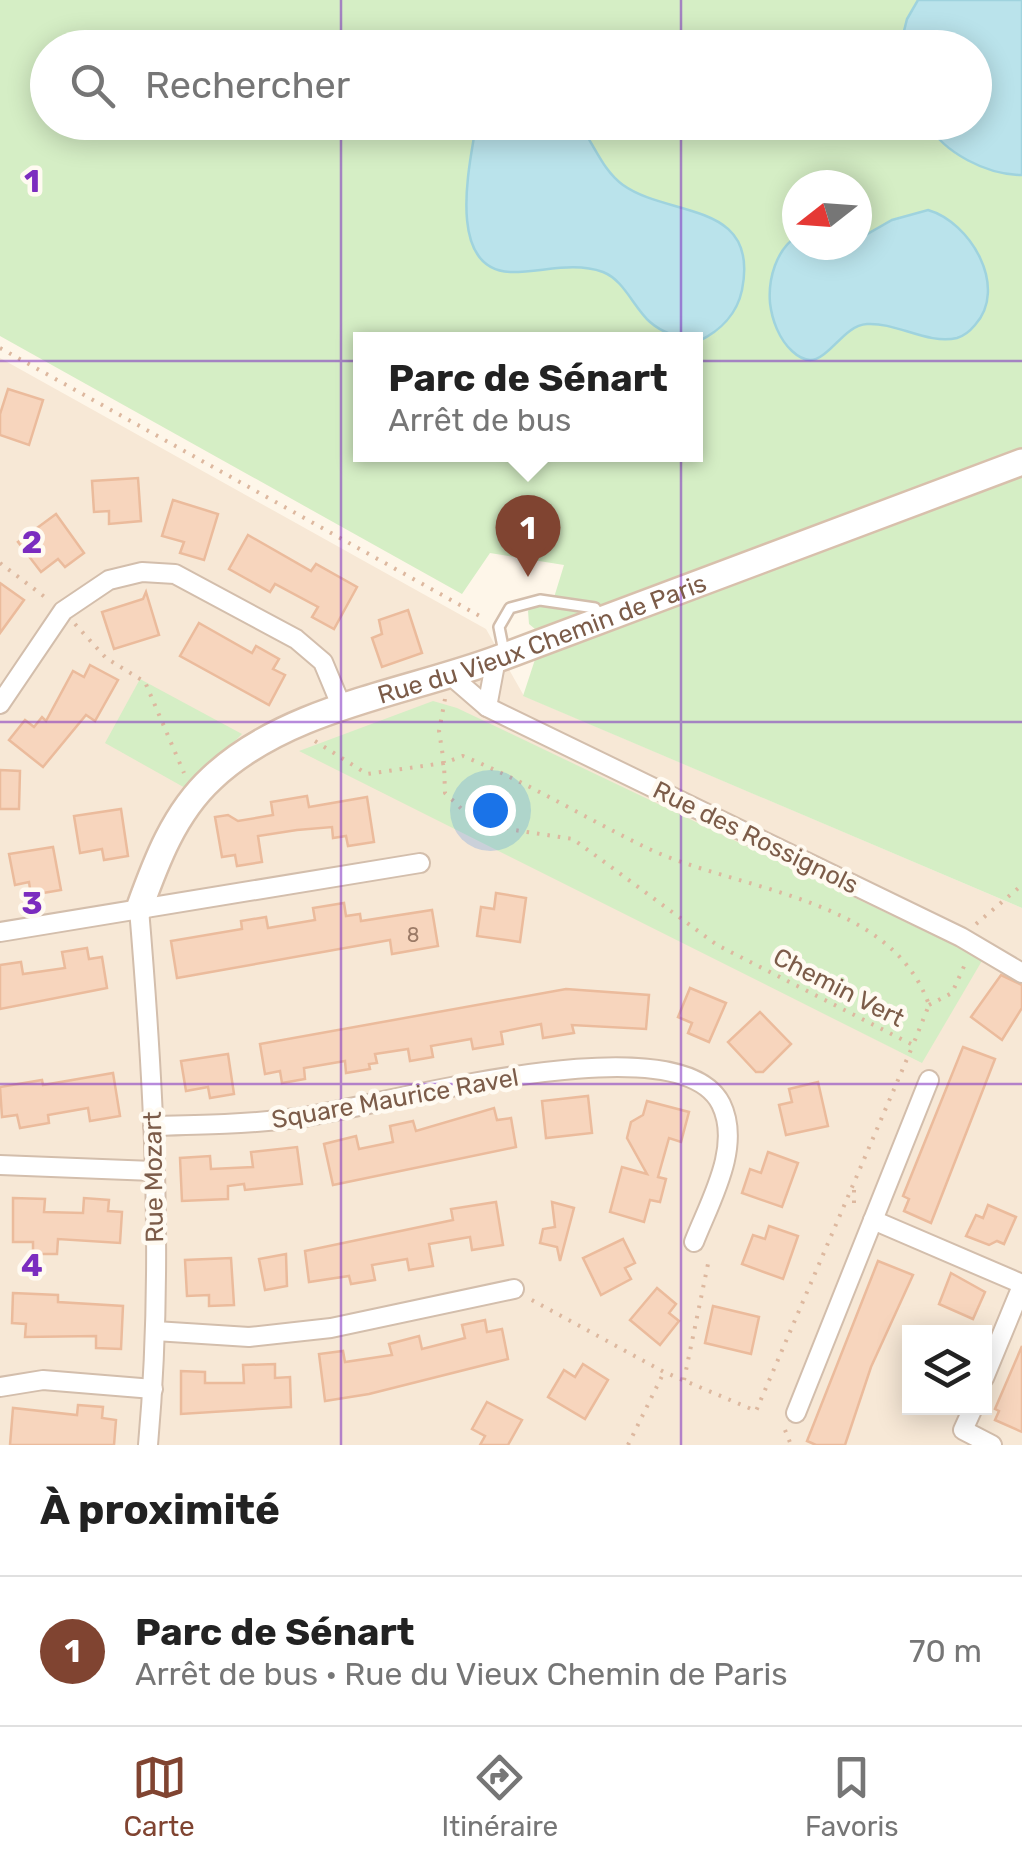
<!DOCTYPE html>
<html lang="fr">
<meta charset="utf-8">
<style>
:root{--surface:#fff;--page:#f6f6f6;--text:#222;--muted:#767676;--line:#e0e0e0;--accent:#804431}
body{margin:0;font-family:Rubik,sans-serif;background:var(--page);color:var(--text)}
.controls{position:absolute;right:30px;bottom:30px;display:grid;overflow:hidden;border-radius:0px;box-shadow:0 5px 25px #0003}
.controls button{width:90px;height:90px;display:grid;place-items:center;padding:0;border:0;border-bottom:2px solid var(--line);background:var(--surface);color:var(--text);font:50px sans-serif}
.compass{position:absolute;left:782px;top:170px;width:90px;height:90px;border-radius:50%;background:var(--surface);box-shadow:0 5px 25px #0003;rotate:253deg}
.you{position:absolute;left:490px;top:810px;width:35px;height:35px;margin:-25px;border:8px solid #fff;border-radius:50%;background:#1a73e8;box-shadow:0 0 0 15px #1a73e833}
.badge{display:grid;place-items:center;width:65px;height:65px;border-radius:50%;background:var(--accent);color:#fff;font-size:32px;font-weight:700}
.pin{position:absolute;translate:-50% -82px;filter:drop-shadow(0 2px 5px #0008)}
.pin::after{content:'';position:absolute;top:52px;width:35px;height:30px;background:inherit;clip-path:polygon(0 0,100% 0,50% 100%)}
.popup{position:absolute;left:353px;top:332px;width:350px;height:130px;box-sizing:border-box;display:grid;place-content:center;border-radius:0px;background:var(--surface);filter:drop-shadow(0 2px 8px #0005);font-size:32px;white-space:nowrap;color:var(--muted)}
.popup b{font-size:38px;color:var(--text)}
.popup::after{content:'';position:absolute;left:50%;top:100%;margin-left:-20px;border:20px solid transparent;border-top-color:var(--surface)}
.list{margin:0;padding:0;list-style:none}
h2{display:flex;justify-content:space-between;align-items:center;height:130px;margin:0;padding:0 40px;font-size:42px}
h2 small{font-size:32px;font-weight:400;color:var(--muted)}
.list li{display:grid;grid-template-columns:65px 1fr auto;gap:30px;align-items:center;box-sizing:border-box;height:150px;padding:0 40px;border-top:2px solid var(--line)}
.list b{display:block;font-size:38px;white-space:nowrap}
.list p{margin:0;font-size:32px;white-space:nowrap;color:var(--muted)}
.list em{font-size:32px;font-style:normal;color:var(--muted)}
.icon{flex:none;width:55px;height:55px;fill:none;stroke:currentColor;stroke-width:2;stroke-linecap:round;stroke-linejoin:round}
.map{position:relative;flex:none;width:1022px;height:1445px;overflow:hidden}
.search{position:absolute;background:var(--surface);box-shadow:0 5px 25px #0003;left:30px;right:30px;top:30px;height:110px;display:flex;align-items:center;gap:25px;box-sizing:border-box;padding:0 35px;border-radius:55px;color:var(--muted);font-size:38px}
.sheet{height:280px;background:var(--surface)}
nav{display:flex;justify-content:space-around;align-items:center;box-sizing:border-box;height:140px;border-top:2px solid var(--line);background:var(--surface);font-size:28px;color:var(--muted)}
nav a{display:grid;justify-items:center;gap:5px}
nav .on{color:var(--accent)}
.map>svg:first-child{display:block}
.residential{fill:#f7e8d6;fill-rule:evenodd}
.green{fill:#d5eec5;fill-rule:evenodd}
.water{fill:#bae3eb;stroke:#9fd3de;stroke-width:2.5}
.building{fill:#f7d5bd;stroke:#ebbb9c;stroke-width:2.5}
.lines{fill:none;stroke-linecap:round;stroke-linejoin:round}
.lane-casing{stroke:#d3beac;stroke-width:14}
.street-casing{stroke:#d3beac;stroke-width:22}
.secondary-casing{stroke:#d8c0ac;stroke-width:30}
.path{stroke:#ddb89f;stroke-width:4;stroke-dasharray:2.5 8;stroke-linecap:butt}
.lane{stroke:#fff;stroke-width:9}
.street{stroke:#fff;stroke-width:18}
.secondary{stroke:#fff;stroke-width:25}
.grid{fill:none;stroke:#7b2cbf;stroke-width:2.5;stroke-opacity:0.55}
.labels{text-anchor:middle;stroke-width:9;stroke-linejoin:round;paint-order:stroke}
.number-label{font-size:20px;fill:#9b7a66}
.street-label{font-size:25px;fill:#7c5c49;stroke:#fffaf1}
.grid-label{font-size:32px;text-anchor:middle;font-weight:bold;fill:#7b2cbf;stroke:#fffaf1;stroke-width:9;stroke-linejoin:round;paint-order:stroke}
</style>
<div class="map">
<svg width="1022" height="1445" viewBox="0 0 1022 1445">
<rect width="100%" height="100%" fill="#fef6e9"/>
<path class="residential" d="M0 358 486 629 524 696 1022 908V1445H0ZM910 1332H984V1408H910Z"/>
<g class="green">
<path d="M0 0H1022V908L523 696 546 626 535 629 529 624 528 611 532 606 552 604 564 565 490 553 462 594 0 336ZM48 48H974V122H48ZM797 185H857V245H797ZM360 340H696V454H360Z"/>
<path d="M140 679 242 734 187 789 105 743Z"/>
<path d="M433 701 457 708 983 959 922 1063 299 751Z"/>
</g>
<g class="water">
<path d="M918 0H1022V175C987 175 944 153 927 123L974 122V48L900 47 907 19Z"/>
<path d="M485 123H578C594 143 602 170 623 185 669 218 760 200 742 290 737 314 720 331 699 341 683 337 666 336 650 322 634 308 624 280 603 272 572 261 540 273 510 272 447 269 469 168 475 131Z"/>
<path d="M928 210C970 222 1009 287 975 325 970 331 964 336 957 338 928 345 896 322 867 324 836 326 824 381 792 351 779 339 772 320 770 303 768 279 776 250 797 236V245H857V240L892 220Z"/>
</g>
<g class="building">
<path d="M8 389 43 400 29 445 0 435V414Z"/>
<path d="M138 478 141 521 109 524V511L94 512 92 481Z"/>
<path d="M173 500 218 514 204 560 180 553 184 542 162 536Z"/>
<path d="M56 514 84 553 65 567 58 559 41 572 18 542Z"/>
<path d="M248 535 311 571 316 564 357 587 334 629 312 617 318 607 275 584 270 592 229 569Z"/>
<path d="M0 583 24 600 0 633Z"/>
<path d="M146 592 159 635 114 649 102 612 143 599Z"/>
<path d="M408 610 422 653 382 667 372 638 382 634 379 620Z"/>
<path d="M199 623 252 653 256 646 279 659 273 669 285 675 269 705 180 656Z"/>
<path d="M90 665 118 680 95 721 86 715 43 767 9 740 25 720 34 727 42 717 46 721 73 671 84 677Z"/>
<path d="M0 770 20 771 19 809H0Z"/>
<path d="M307 796 309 807 367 797 374 842 348 846 346 836 333 838 332 827 297 830 258 836 262 862 237 866 235 855 222 857 215 817 228 815 238 821 273 815 271 802Z"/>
<path d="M121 809 128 856 104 860 102 849 80 853 74 816Z"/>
<path d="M53 847 61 890 31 895 29 882 15 885 9 854Z"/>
<path d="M496 893 526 898 520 942 477 936 481 907 494 909Z"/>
<path d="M344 903 346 916 360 914 361 921 432 910 438 946 392 954 390 940 177 978 171 941 242 929 241 921 266 917 268 928 315 920 313 908Z"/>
<path d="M87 948 89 959 102 957 107 988 0 1009V965L21 962 23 974 65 968 62 952Z"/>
<path d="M1001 975 1022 985V1008L1002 1040 971 1017Z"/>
<path d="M690 988 726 1003 709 1042 688 1033 692 1023 678 1017Z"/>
<path d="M566 989 649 995 646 1029 572 1025 574 1033 543 1038 541 1024 501 1032 503 1044 473 1049 471 1039 431 1046 433 1057 410 1061 408 1049 375 1054 377 1063 369 1064 370 1069 346 1073 345 1061 304 1068 305 1079 282 1083 280 1071 265 1074 260 1044Z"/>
<path d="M760 1012 791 1044 763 1072H756L728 1042Z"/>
<path d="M963 1047 995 1059 931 1223 904 1211 909 1199 903 1196Z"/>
<path d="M228 1054 234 1094 210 1098 208 1087 186 1091 181 1061Z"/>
<path d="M113 1073 120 1116 90 1121 88 1108 48 1115 49 1123 20 1128 17 1115 2 1117 0 1087 42 1080 43 1085Z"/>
<path d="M818 1082 828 1126 786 1135 779 1105 792 1102 789 1089Z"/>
<path d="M588 1096 592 1133 546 1138 542 1101Z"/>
<path d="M647 1101 689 1112 681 1142 669 1138 658 1177 666 1179 660 1202 650 1200 644 1222 610 1212 622 1167 647 1174 627 1138 631 1122 643 1115Z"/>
<path d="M494 1108 497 1120 511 1118 516 1147 333 1185 324 1144 356 1136 359 1149 393 1142 390 1126 413 1121 416 1131Z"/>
<path d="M297 1147 302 1184 245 1190 244 1184 228 1186V1199L182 1201 180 1158 210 1156 211 1169 253 1167 251 1152Z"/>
<path d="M768 1152 798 1163 782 1207 742 1193 750 1169 761 1173Z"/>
<path d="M13 1198 45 1199 44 1212 83 1213 84 1198 109 1200 108 1211 122 1212 120 1243 58 1239 57 1254H33V1242H13Z"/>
<path d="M496 1202 503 1245 472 1250 470 1237 429 1244 433 1266 409 1270 407 1259 372 1265 375 1280 351 1284 349 1276 309 1282 305 1251 453 1220 451 1209Z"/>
<path d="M552 1202 574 1208 560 1261 557 1247 540 1243 543 1229 555 1227Z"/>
<path d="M988 1205 1016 1217 1004 1244 997 1241 989 1245 966 1236 976 1215 983 1218Z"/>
<path d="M769 1226 798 1236 783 1279 742 1264 753 1235 765 1239Z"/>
<path d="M623 1239 635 1263 625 1268 631 1279 601 1295 583 1258Z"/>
<path d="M286 1254 287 1286 265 1290 259 1259Z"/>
<path d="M231 1258 234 1305 209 1306V1295L187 1296 185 1260Z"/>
<path d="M878 1261 913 1275 871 1367 845 1445H816L807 1441Z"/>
<path d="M951 1273 985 1292 973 1319 939 1304Z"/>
<path d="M657 1288 676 1304 669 1313 679 1321 660 1345 630 1320Z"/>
<path d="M13 1293 58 1295V1302L123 1306 121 1349 96 1348V1336L25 1337 26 1324 12 1323Z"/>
<path d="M713 1306 759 1317 751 1354 705 1343Z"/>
<path d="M485 1320 487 1332 502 1329 508 1359 369 1394 325 1401 319 1354 343 1351 345 1362 392 1355 389 1344 419 1336 422 1349 465 1338 462 1325Z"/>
<path d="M1022 1346V1432L995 1420 999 1411 995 1409Z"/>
<path d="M275 1364V1378L290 1377 291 1407 181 1414V1371L205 1372V1383H244L243 1365Z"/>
<path d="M583 1364 608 1380 585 1419 548 1397 564 1370 575 1377Z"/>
<path d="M487 1402 522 1420 508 1445H480L485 1436 472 1429Z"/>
<path d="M78 1405 103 1407 102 1418 116 1420 114 1445H10L13 1408 77 1415Z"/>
</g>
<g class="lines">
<defs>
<path id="lane" d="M504 652 499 627 510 608 540 600 595 608 600 617"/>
<g id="street">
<path d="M450 675 487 707 961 937 1022 973"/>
<path d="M0 704 63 611 109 580 142 572 175 574 296 639 323 662 343 710"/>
<path d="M487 707 496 659"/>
<path d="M139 909C154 1086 164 1268 148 1445"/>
<path d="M0 932 420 863"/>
<path d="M153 1126C201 1125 249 1124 297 1118 374 1108 678 1018 721 1104 742 1147 710 1201 694 1242"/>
<path d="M0 1165 153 1171"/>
<path d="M873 1220 1022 1284"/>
<path d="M155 1331 249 1337 331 1328 514 1289"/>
<path d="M984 1378 1022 1286"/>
<path d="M0 1387 43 1380 153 1389"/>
<path d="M973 1408 963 1430 992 1445"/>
<path d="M796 1413 929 1080"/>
</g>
<g id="secondary">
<path id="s1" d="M139 909C156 862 174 813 212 778 286 708 405 693 497 659 672 594 847 528 1022 462"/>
</g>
</defs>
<use href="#lane" class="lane-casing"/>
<use href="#street" class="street-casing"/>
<use href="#secondary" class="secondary-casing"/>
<g class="path">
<path d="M0 348 485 619"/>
<path d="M0 563 50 601"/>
<path d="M75 624 106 658 145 682 184 773"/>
<path d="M445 699 439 731 444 763 463 756C527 782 585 818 647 848 737 891 891 896 929 1005L913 1045"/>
<path d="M315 741 367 774 444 763 445 793 469 816 514 830 573 839 717 945 913 1045 756 1411 664 1372 530 1299"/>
<path d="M976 924 1022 885"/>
<path d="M929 1005 952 993 966 962"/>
<path d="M854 1190V1210"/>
<path d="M684 1380 708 1264 705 1258"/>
<path d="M785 1430 791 1445"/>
<path d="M628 1445 664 1372"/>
</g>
<use href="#lane" class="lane"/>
<use href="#street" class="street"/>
<use href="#secondary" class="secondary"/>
</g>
<path class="grid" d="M341 0V48M681 0V48M341 122V1445M681 122V1445M0 361H1022M0 722H1022M0 1084H1022"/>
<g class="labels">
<g class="number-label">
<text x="413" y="942">8</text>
</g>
<g class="street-label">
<text dy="9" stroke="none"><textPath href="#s1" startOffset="512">Rue du Vieux Chemin de Paris</textPath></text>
<text transform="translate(756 837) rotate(26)" y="9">Rue des Rossignols</text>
<text transform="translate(839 987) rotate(27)" y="9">Chemin Vert</text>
<text transform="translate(395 1098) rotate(-10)" y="9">Square Maurice Ravel</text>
<text transform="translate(153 1177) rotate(-91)" y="9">Rue Mozart</text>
</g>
</g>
<g class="grid-label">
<text x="32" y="192">1</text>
<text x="32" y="553">2</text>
<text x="32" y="914">3</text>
<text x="32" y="1276">4</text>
</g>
</svg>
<div class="controls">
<button><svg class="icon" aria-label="layers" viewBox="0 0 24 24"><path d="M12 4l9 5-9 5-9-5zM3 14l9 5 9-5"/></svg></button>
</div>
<svg class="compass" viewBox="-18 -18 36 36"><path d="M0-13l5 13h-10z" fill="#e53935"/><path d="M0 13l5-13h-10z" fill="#767676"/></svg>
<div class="you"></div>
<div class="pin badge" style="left:528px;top:577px">1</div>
<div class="popup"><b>Parc de Sénart</b>Arrêt de bus</div>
<div class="search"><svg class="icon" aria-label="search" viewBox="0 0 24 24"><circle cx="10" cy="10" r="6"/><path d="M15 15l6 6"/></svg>Rechercher</div>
</div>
<section class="sheet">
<h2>À proximité<small></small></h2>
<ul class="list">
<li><span class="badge">1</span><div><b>Parc de Sénart</b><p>Arrêt de bus · Rue du Vieux Chemin de Paris</p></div><em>70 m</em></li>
</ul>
</section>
<nav>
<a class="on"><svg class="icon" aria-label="map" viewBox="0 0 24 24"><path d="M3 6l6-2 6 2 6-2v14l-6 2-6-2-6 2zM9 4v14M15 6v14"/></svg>Carte</a>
<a><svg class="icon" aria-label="directions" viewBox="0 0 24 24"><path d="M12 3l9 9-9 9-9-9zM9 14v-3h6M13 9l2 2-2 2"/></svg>Itinéraire</a>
<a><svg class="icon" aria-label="saved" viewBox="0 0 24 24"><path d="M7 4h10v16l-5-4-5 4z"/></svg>Favoris</a>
</nav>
